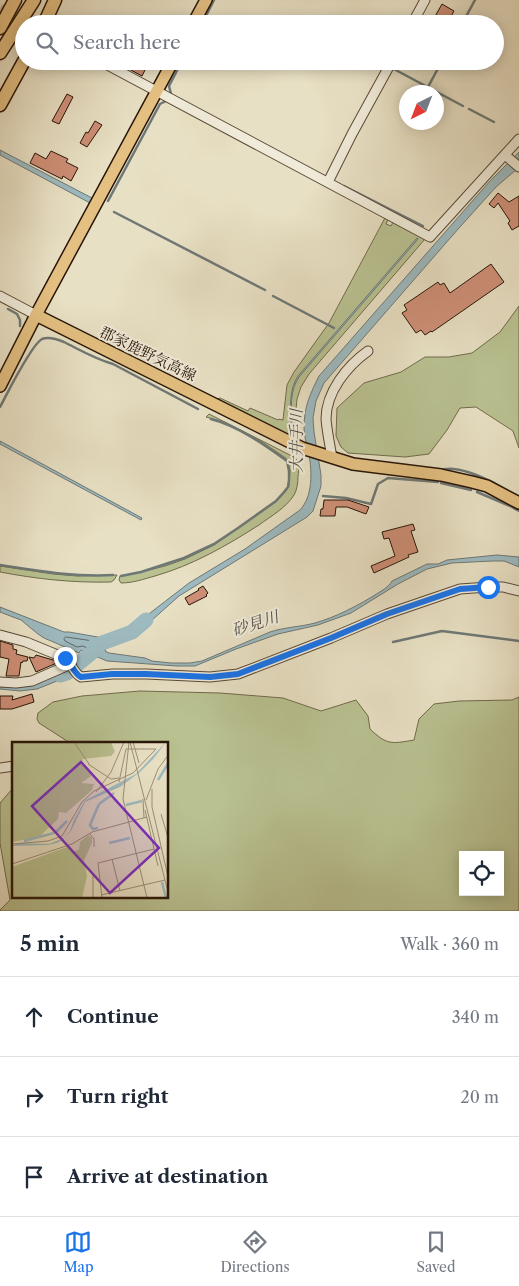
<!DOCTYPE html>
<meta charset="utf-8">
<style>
:root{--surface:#fff;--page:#f2f2f3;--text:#1f2937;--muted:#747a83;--line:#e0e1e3;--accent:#1a73e8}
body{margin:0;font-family:"Libre Caslon Text","Noto Serif JP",serif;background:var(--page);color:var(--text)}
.controls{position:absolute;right:15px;bottom:15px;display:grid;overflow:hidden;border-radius:0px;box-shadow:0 2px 12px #0003}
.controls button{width:45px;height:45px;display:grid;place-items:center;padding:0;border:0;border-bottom:1px solid var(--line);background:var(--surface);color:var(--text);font:25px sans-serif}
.compass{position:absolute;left:399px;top:85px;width:45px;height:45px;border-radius:50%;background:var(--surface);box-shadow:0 2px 12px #0003;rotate:222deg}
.stop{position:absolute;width:15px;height:15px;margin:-11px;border:4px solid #1a73e8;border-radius:50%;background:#fff}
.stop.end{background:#1a73e8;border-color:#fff;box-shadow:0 1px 5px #0008}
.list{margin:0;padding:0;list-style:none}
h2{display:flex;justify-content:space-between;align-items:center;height:65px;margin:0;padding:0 20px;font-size:21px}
h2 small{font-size:16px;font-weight:400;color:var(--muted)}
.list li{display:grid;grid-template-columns:32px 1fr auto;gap:15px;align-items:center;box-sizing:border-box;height:80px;padding:0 20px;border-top:1px solid var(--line)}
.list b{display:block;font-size:19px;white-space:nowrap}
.list em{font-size:16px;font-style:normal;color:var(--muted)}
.icon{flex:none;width:28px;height:28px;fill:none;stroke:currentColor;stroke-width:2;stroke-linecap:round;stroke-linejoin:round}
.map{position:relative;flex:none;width:519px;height:911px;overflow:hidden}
.search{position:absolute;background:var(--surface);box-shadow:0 2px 12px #0003;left:15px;right:15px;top:15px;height:55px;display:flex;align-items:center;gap:12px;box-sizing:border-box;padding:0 18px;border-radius:28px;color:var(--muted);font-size:19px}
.sheet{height:305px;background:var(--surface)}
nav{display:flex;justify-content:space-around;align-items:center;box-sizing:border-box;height:70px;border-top:1px solid var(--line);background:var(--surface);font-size:14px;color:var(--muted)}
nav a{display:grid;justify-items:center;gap:2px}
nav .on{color:var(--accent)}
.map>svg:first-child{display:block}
.green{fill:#b9c191;stroke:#706b4c;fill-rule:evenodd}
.water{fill:#9dbac0;stroke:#6e7876}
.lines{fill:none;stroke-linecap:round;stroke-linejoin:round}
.shore{stroke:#626864;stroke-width:1}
.stream{stroke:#6e7876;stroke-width:2.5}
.river{stroke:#9dbac0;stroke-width:15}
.building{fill:#ce8f77;stroke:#281507}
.minor-tunnel{stroke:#c2b79e;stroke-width:9;stroke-dasharray:9 4.5;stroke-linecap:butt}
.minor-casing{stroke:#584836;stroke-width:11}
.major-casing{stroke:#281507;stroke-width:14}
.highway-casing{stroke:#281507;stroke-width:15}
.minor{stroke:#f0ebd9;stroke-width:9}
.major{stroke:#e4c082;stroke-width:11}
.highway{stroke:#e4c082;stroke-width:12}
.route{stroke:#1a73e8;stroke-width:6}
.labels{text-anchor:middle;stroke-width:4;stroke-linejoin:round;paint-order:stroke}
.street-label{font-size:15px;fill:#281507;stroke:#f0ebd9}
.water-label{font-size:16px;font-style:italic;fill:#514f48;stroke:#f0ebd9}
.inset-river{fill:none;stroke:#9dbac0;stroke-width:2.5}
.inset-road{fill:none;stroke:#9b8f78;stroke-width:1}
.view{fill:#7b2cbf;fill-opacity:0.15;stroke:#7b2cbf;stroke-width:2.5}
.inset-edge{fill:none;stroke:#281507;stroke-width:2.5}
</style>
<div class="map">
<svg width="519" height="911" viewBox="0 0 519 911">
<rect width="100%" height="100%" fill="#e8e0c4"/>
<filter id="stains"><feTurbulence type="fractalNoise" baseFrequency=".004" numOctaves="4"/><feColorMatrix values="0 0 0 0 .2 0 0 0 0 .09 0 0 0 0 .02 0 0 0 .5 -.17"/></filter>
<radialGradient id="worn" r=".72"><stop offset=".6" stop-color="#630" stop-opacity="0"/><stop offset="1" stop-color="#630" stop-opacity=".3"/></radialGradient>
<g class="green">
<path d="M386 216 389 217 386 224 391 226 393 222 425 238V239L309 374 301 387 297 399 294 430 291 433 287 435 217 399 220 398 248 411 250 408 278 420 279 419 283 420 287 385 294 372 329 323Z"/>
<path d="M519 306V448L513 431 476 407 460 408 447 430 429 454 405 457 348 453 341 447 336 436 337 408 364 383 401 372 425 357H449L472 353 500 332Z"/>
<path d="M209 414 286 453C300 460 300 461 298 476 298 483 297 490 294 495 286 508 271 516 259 525 226 546 193 565 155 576 144 579 133 583 121 583L119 580 120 576 141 572 165 566 185 559 214 545 277 501 285 492 289 486 290 470 287 459 262 442 224 422 206 417Z"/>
<path d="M0 566 53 574 77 576 117 575 114 580 111 582C73 583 37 579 0 572Z"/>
<path d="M140 691 220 693 283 698 321 711 356 700 368 716 370 729C387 745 391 744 414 740L419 719 434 704 459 701 512 700 519 697V911H0V910L10 900 0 843V803L14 787V897H168V744L70 743 39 723 37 719 38 713 53 702 82 696ZM463 855H500V892H463Z"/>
</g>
<g class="water">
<path d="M0 150 92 198 90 203 0 155Z"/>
<path d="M519 152V163L517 169 496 187 459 228 324 383 316 401 313 418 314 432 321 475V486L313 511 307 517 179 596 133 637 128 630 189 583 245 549 300 510C313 496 312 472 309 454 307 445 304 437 304 428 304 407 310 394 319 376L490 181Z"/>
<path d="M417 238 418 239 299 377C290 390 291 408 292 422L291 423C290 408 289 389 298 376Z"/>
<path d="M0 441 142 518 141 520 0 444Z"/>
<path d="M497 555 519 557V567L504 561H492L452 563 427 569 398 584 351 613 318 625 278 634 236 649 195 666H177L107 661 81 650 79 653 44 638 38 634 21 620 0 612V607L64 632H69L115 640 106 648 105 651 109 653 145 658 152 661 171 663H190L202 661 270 632C285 627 300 627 315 623 336 617 357 606 375 595 381 591 389 587 392 581L427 564H438L447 560Z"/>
<path d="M68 668 72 675 37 689 20 691 0 689V684Z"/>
</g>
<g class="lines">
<path class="shore" d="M66 637 100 642 101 645 100 651 97 653 83 646 77 647 65 641 64 639Z"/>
<g class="stream">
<path d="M202 24 214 0"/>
<path d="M462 24 475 0"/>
<path d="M392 68 463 106"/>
<path d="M428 87 442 61"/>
<path d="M171 94 169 86 182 61"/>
<path d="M469 109 494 122"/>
<path d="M344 186 423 226"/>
<path d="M108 201 160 104 166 101"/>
<path d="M114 212 265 290"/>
<path d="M273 296 334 328"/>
<path d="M8 309 17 314 20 320V326"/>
<path d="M0 407C7 394 31 345 42 339 49 336 57 339 64 342 80 350 95 359 113 364L198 409"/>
<path d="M439 471C454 463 485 478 499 486"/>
<path d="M441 483 471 490"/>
<path d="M477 492 510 506 519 511"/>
<path d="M323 496 346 498 371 504 378 484 388 478 438 482"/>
<path d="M0 565C39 571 74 577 113 575"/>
<path d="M121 576 141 572 184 558 214 544 238 528 276 501 284 492 288 487 289 480V471L287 461C265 445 238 426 211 419"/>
<path d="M393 642 442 631 519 641"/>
</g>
<g class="river">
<path d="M94 646 132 632 146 620"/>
<path d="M60 675 67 673 95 650"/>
</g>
</g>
<g class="building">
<path d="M442 4 454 11 447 24H434L435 21 433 20Z"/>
<path d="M134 61H137L147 66 142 76 129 69Z"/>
<path d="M67 94 73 97 59 124 52 121Z"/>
<path d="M95 121 102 125 87 147 80 143 86 132 88 133Z"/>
<path d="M51 151 68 159 66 162 78 168 71 181 63 176 62 179 30 163 35 153 46 159Z"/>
<path d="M498 193 509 202 519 196V226L512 230 508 223 510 221 498 203 494 208 489 204Z"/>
<path d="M491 264 504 282 432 332 431 331 425 335 421 330 416 333 402 313 407 310 404 305 438 282 440 285 444 283 450 293Z"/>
<path d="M324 500H348L369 507 366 514 347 507H336L335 516H320L321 509H323Z"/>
<path d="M413 524 415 530 411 531 418 552 408 555 409 557 374 573 371 566 395 556 389 538 384 539 382 532Z"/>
<path d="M203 586 208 593 206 595 207 596 189 605 185 598 199 590 198 589Z"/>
<path d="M0 641 13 645V649L17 650 16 654 28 657 27 661H23L22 663 21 662 19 676H6L9 659 0 657Z"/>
<path d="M36 655 53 660 59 662 36 672 29 657 34 658Z"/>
<path d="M32 694 34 702 12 709H0V696H13L12 700Z"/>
</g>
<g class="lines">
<path class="minor-tunnel" d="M0 8 32 24"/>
<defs>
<g id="minor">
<path d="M412 24 425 0"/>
<path d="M100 61 430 237 519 139"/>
<path d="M505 155 519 167"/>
<path d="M328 182 352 134 392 61"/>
<path d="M0 296 36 315"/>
<path d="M332 458C330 445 327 432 326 419 326 392 347 366 368 351"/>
<path d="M0 635 26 642 65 658C72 663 73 673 81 677L113 674H146L210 677 238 674 331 638 387 614 460 589 488 587H503L519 591"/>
<path d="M0 682 16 683 32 681 71 664"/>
<path d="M0 768 14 766"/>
</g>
<g id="major">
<path d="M193 24 206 0"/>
<path d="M36 315 302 448 353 464 441 475 472 482 487 486 519 503"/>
<path d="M0 386 36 315 173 61"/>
</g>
<g id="highway">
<path d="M44 24 55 0"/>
<path d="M0 28 15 0"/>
<path d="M0 53 34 0"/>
<path d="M0 105 24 61"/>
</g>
</defs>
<use href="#minor" class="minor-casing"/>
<use href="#major" class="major-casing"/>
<use href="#highway" class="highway-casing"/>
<use href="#minor" class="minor"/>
<use href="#major" class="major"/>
<use href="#highway" class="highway"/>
</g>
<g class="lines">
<path class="route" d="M65 658C72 663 73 673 81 677L112 674H146L210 677 238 674 331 638 387 614 460 589 488 587"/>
</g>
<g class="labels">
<g class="street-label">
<text transform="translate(148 354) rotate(26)" y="5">郡家鹿野気高線</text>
</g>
<g class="water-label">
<text transform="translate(296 441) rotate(-90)" y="6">大井手川</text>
<text transform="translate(255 623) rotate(-18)" y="6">砂見川</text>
</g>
</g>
<g transform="translate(12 742)">
<rect width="156" height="156" fill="#e8e0c4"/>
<path d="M0 0H99L103 10 99 14 71 17 69 22 77 28 79 34 69 41 82 42 80 48 54 71 47 70 46 77 27 95 0 100ZM76 93 80 96V101L72 118 75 134 70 156H0V125L55 105 62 109 67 108 68 100Z" fill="#b9c191"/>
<path d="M154 0 142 16 128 30 108 45 73 60 59 89 50 98 45 101 36 103 0 104 6 101 37 102 52 96 58 89 62 78 72 60 74 58 124 32Z" fill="#9dbac0"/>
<path class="inset-river" d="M146 38 157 20M87 62 102 51M114 63 130 59M86 86 81 87 78 83 87 62M43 91 55 79M12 99 42 91M97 101 118 96M150 140 154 156"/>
<path class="inset-road" d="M62 0 77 22M117 0 111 57 135 156M118 0 157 154M121 0 127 21M76 22 99 37 107 36M107 40 114 7M140 47V65L157 139M84 50 99 30 112 0M131 57 132 76M134 58 146 27 157 12M133 68 146 124M149 72 157 99M117 80 135 75M77 91 82 97V105M0 102 36 99 50 94 70 60 82 49 121 31 144 7H114M100 117 108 149M0 122 60 102 80 90 117 80M89 153 153 138M81 156V132M90 156 86 121 142 107"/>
<path class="view" d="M69 20 147 106 98 151 20 64Z"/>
<rect width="156" height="156" class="inset-edge"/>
</g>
<rect width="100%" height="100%" filter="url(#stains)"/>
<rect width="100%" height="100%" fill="url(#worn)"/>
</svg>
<div class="controls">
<button><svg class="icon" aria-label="locate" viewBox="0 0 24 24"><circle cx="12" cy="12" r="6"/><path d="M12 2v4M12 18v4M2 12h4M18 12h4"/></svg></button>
</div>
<svg class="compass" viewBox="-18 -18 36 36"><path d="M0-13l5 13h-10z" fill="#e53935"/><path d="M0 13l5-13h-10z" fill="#747a83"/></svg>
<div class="stop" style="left:488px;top:587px"></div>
<div class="stop end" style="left:65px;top:658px"></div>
<div class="search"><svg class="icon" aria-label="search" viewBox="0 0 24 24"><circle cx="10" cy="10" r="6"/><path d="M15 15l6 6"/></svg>Search here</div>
</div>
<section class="sheet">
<h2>5 min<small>Walk · 360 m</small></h2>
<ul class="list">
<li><svg class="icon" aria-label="ahead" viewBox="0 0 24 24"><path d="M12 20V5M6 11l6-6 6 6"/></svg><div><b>Continue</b></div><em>340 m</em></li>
<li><svg class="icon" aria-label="right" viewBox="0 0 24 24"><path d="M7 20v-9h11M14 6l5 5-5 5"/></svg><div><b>Turn right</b></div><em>20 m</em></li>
<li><svg class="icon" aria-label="arrive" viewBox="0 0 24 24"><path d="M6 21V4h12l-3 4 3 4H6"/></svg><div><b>Arrive at destination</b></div></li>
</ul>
</section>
<nav>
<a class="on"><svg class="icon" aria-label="map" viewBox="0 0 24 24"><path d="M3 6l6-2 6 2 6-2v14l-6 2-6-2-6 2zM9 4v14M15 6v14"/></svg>Map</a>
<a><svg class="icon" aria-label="directions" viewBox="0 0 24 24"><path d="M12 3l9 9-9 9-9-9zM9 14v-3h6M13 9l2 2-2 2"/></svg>Directions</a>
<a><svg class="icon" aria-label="saved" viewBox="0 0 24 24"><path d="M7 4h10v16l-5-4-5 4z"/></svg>Saved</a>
</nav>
